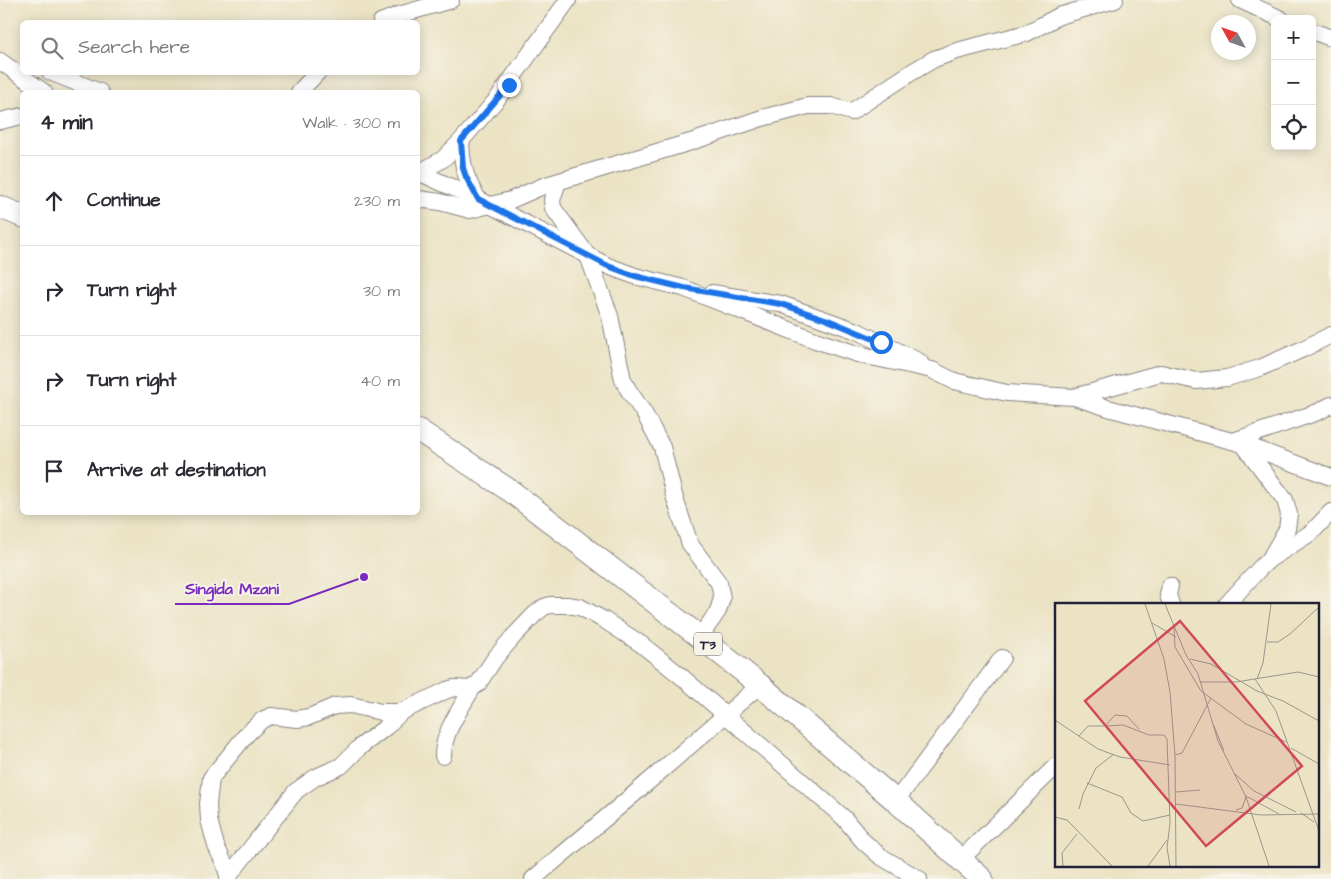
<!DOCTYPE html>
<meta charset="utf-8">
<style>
:root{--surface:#fff;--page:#f7f7f7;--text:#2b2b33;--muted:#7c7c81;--line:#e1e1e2}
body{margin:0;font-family:"Architects Daughter",sans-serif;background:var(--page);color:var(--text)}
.controls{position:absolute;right:15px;top:15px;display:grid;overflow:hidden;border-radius:8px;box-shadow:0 2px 12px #0003}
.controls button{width:45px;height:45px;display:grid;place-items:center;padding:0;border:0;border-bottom:1px solid var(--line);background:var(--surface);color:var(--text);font:25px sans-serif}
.compass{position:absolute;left:1211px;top:15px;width:45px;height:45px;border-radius:50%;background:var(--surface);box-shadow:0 2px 12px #0003;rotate:310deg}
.stop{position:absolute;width:15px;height:15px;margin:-11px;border:4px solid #1a73e8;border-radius:50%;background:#fff}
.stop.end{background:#1a73e8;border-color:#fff;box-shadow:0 1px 5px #0008}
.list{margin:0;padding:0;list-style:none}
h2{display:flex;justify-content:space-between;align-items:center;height:65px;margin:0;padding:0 20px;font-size:21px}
h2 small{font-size:16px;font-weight:400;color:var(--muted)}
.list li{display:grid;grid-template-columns:32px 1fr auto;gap:15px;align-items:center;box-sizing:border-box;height:90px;padding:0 20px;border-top:1px solid var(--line)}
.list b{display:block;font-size:19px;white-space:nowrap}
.list em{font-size:16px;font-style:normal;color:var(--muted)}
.icon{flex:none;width:28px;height:28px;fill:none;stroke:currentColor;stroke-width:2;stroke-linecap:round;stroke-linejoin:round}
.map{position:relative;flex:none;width:1331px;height:879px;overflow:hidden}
.search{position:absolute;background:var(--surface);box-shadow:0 2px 12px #0003;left:20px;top:20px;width:400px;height:55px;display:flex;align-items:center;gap:12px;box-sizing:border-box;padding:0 18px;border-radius:8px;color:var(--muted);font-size:19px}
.panel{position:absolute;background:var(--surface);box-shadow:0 2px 12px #0003;left:20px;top:90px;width:400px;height:425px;border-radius:8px}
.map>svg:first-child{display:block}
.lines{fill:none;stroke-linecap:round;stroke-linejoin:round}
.minor-casing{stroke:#868280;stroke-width:18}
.highway-casing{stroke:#868280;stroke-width:24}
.minor{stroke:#fff;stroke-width:16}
.highway{stroke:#fff;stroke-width:22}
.route{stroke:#1a73e8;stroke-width:6}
.labels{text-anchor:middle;stroke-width:4;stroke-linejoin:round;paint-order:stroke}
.shield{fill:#f7f3e8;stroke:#62616f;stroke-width:1}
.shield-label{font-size:14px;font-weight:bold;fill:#22223b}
.inset-road{fill:none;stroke:#9b968d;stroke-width:1}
.view{fill:#d1495b;fill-opacity:0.15;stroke:#d1495b;stroke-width:2.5}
.inset-edge{fill:none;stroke:#22223b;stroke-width:2.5}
.leader{fill:none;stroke:#7b2cbf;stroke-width:2}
.callout-dot{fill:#7b2cbf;stroke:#f7f3e8;stroke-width:2}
.callout-label{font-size:16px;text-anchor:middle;font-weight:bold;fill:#7b2cbf;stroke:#f7f3e8;stroke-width:4;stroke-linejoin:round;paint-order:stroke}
</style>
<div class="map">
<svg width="1331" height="879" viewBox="0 0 1331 879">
<rect width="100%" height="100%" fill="#f7f3e8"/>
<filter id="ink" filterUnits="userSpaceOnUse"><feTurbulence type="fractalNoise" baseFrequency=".02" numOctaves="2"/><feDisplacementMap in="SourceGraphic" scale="10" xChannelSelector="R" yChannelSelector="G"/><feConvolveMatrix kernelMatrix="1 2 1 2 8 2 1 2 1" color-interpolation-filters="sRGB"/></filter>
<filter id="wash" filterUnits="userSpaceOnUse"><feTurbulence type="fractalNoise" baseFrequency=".0096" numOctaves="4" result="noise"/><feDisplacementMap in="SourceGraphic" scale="20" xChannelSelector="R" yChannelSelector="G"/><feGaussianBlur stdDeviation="1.12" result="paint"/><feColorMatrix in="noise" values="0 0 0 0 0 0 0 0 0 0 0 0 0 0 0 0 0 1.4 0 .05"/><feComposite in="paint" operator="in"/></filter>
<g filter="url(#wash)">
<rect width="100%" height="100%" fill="#ebe3c4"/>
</g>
<g filter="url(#ink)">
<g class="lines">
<defs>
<g id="minor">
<path d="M1240 0 1281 19"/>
<path d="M381 22 399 15 451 0"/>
<path d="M1312 31 1331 38"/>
<path d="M0 61 44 92"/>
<path d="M50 72 100 92"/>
<path d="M299 92 318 72"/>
<path d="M0 121 22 116"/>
<path d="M461 141C462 166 465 178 478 199"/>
<path d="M418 172 478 199 608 266 635 276 683 288 815 340 857 354 932 370 954 381 1007 393 1074 397 1108 408 1243 444 1331 477"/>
<path d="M419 173 443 159 461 141 498 98 568 0"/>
<path d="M558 182 552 200 553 208 588 256 610 316 623 380 629 391 644 413 662 447 675 499 690 544 719 583 722 598 718 611 700 637"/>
<path d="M418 199 440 202 470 210 511 200 543 186 694 141 762 118 808 106H831L851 112 912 72 934 59 957 51 1027 33 1059 16 1115 0"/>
<path d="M712 293 781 304 857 331 920 362"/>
<path d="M1074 397 1161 373 1196 381 1227 378 1260 368 1303 349 1331 335"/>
<path d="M1233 441 1318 412 1331 405"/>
<path d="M1243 444 1285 500 1289 514 1287 529 1272 555"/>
<path d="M1170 586 1168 595 1171 604"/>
<path d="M1227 604 1261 567 1270 559 1312 532 1331 512"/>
<path d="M443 756C443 731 461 709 473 687"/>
<path d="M896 801 1002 658"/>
<path d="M960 860 1056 766"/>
<path d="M228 877 296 791 316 777 341 766 360 747 386 727 401 712 447 690 454 688 470 689 478 684 495 658 513 637 535 614 544 607 550 605H567L580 607 604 620 641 644 682 677 844 818 863 841 880 856 919 879"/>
<path d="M229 879 225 865 216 846 209 820 208 804 211 778 247 734 262 720 271 716 297 719 309 717 335 706 351 705 381 712H401"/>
<path d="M533 879 640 789 760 685"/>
</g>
<g id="highway">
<path d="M0 207 22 216"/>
<path d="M418 430 512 492 700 637 760 685 896 801 982 879"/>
</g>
</defs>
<use href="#minor" class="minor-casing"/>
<use href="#highway" class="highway-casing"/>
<use href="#minor" class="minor"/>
<use href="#highway" class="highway"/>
</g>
</g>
<g class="lines" filter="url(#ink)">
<path class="route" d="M509 85 461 141 463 168 466 177 478 199 608 266 635 276 684 288 781 304 828 320 881 342"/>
</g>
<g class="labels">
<rect class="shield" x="694" y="632.5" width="28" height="23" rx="4"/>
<g class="shield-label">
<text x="708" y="649">T3</text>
</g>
</g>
<g transform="translate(1055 603)">
<rect width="264" height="264" fill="#ebe3c4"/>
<path class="inset-road" d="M90 1 109 56 115 89 120 152 121 263M110 1 131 52 143 71 163 138 191 194 214 263M97 20 121 34M119 25 120 44 146 88 191 121 231 139M212 39H223L235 31 264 4M135 56 156 61 202 88 228 98 264 118M200 76 221 108 264 228M202 76 208 60 216 1M146 79H181L243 69 264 74M0 117 43 146 65 154 115 162M51 123 68 122 94 132H109L112 136 115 220 112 245 115 263M159 123 169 148M24 133 33 123H50L60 112 72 113 84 126M236 145 264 161M120 152 127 150 156 95M180 171 199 188 241 209M32 180 67 194 76 210 88 218 115 212M121 189 145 187M191 193 224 211M121 201 206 212 264 211M24 206 28 191 41 165 59 151M181 207 187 205 191 194M246 210 259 219M0 214 12 217 57 263M8 263 7 250 22 231M93 263 112 237"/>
<path class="view" d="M125 18 247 163 151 243 30 98Z"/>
<rect width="264" height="264" class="inset-edge"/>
</g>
<path class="leader" d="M364 577L289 604H175"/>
<circle class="callout-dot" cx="364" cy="577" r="5"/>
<g class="callout-label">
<text x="232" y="594">Singida Mzani</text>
</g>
</svg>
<div class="controls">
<button>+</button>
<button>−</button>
<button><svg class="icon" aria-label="locate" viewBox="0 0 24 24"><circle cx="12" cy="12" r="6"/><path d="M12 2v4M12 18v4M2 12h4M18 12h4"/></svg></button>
</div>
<svg class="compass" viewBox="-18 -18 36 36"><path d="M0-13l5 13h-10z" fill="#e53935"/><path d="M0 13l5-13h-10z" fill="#7c7c81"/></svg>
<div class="stop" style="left:881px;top:342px"></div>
<div class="stop end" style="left:509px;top:85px"></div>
<div class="search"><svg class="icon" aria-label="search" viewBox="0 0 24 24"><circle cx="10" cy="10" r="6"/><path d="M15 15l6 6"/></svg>Search here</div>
<section class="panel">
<h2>4 min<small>Walk · 300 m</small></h2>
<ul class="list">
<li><svg class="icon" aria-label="ahead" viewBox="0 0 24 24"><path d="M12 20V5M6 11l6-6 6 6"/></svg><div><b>Continue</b></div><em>230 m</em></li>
<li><svg class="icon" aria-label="right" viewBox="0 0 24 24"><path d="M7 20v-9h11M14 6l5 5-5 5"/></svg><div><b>Turn right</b></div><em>30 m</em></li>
<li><svg class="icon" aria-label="right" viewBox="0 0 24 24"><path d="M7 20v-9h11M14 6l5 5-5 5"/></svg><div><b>Turn right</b></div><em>40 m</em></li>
<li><svg class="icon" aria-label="arrive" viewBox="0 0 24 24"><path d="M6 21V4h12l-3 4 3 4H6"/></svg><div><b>Arrive at destination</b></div></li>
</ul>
</section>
</div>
